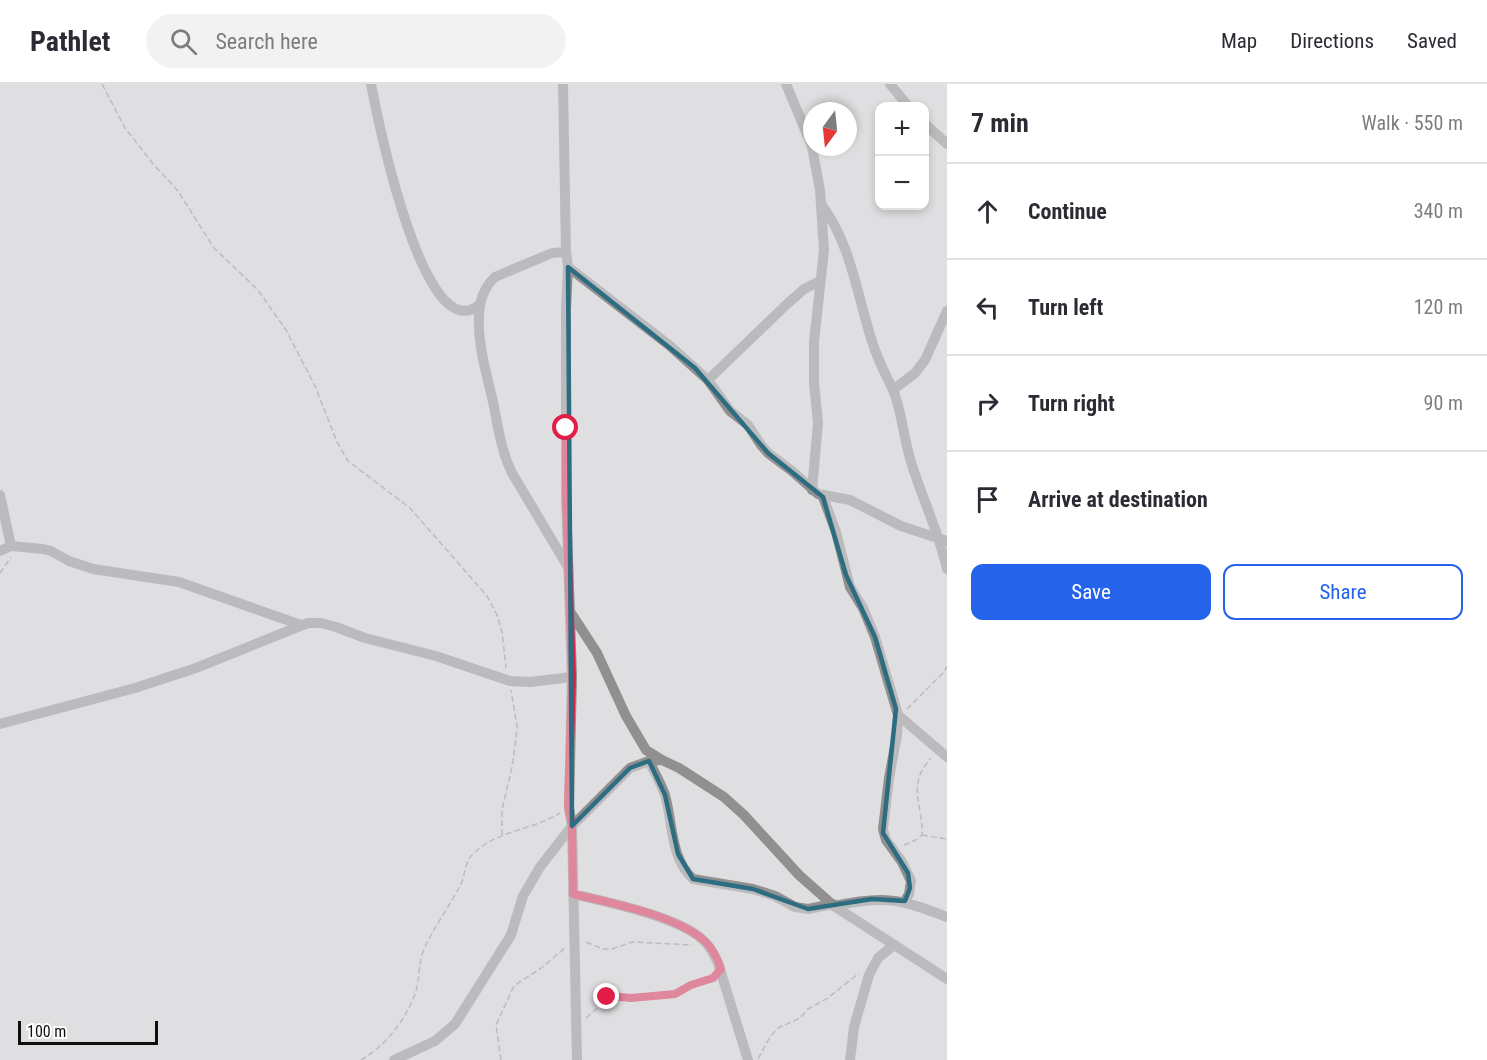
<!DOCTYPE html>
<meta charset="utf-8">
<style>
:root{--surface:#fff;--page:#f2f2f3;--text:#2b2b33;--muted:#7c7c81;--line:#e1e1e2;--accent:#2563eb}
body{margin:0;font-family:"Roboto Condensed",sans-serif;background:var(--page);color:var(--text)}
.controls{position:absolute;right:18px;top:18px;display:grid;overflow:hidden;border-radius:12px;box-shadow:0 3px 9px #0003}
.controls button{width:54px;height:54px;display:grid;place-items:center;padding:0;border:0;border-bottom:2px solid var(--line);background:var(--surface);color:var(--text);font:30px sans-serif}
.compass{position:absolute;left:803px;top:18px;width:54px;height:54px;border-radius:50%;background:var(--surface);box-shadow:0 3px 9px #0003;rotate:195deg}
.scale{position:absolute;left:18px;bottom:15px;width:140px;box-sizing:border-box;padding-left:6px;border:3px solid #0f0f10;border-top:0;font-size:16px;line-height:21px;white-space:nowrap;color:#0f0f10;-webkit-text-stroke:4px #fff;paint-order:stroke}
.stop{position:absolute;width:18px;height:18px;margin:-14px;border:4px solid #e11d48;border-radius:50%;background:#fff}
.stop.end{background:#e11d48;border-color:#fff;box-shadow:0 2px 6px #0008}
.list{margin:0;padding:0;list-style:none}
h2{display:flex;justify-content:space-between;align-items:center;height:78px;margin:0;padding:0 24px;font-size:26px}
h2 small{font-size:20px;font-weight:400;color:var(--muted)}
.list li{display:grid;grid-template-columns:39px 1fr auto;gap:18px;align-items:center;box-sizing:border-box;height:96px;padding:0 24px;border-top:2px solid var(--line)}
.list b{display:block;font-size:22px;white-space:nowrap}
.list em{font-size:20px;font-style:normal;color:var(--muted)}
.actions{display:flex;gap:12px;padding:18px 24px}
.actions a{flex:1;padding:14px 0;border:2px solid var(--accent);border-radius:12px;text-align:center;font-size:21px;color:var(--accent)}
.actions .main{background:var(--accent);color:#fff}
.icon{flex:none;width:33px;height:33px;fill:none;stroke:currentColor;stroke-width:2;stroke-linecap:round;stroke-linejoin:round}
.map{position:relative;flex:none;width:947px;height:976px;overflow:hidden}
header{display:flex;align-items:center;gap:36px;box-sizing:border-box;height:84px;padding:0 30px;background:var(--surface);border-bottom:2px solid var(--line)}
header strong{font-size:28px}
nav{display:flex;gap:33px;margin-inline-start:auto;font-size:21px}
.search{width:420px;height:54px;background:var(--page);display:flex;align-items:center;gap:15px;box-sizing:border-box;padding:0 21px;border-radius:33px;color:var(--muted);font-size:22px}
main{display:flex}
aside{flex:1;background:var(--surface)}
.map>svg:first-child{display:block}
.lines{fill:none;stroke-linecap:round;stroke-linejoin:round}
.path{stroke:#949396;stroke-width:1.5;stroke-dasharray:6 3;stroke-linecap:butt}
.minor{stroke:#918f8f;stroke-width:10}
.route{stroke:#e11d48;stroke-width:8}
.marked{fill:none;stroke:#2d6d81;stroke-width:4.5;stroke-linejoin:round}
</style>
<header>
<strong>Pathlet</strong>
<div class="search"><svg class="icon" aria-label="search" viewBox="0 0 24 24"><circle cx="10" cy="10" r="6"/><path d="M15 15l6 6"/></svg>Search here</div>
<nav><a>Map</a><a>Directions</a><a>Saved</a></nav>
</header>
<main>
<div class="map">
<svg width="947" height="976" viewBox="0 0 947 976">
<rect width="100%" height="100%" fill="#dfdee1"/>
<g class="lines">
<g class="path">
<path d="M102 0 125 44 154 81 178 107 214 164 258 206 286 246 315 302 337 358 348 377 410 424 487 512 497 531 502 548 506 584"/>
<path d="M0 489 11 473"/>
<path d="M907 625 944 588 947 582"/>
<path d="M502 751V726L512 683 516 655 517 642 511 606"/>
<path d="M922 751 947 755"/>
<path d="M904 761 916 756 922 751C923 719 906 702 931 674"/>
<path d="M586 858 603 865H612L632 858 692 861"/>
<path d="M586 934 611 912 631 914 675 910 691 901 712 894"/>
<path d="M758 975 770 953 778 944 800 934 808 925 828 914 859 889"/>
<path d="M361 976C385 962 405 937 415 910 420 896 418 879 424 865 434 843 449 823 460 802 466 791 464 777 474 769 498 746 533 746 560 729"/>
<path d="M501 976 496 941 512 906 515 901 540 885 565 864"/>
</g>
<g class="minor">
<path d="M371 0C377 31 424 270 480 220"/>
<path d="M563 0 566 168 568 183 566 225V413L572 593 569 724 572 742 577 976"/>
<path d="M786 0 812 62"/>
<path d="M890 0 908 22"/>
<path d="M924 39 947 60"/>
<path d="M821 120C852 161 857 213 873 260 878 277 886 291 893 306 902 327 904 358 912 381 923 416 939 449 947 485"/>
<path d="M566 168 552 169 495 193C487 200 482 211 480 221 475 252 486 287 493 318 498 342 501 367 512 389L568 483"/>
<path d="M568 183 669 261 708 296 730 327 748 341 761 361 768 369 792 387 818 410 850 416 901 442 947 457"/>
<path d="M708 296 786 221 804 205 820 197"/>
<path d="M893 306 915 289 925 276 947 227"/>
<path d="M812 406 818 339 814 299V258L824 166 820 106 812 63"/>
<path d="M0 411 11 462"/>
<path d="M823 413 836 448 850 503 863 524 875 553 898 631 897 651 889 694 883 745 886 756 902 778 911 797 909 810 905 817"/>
<path d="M0 467 11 462 43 465 51 467 69 477 93 485 179 498 301 541"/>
<path d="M571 529 597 569 626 632 646 666 662 676 679 684 724 713 744 731 799 791 834 822 947 895"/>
<path d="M898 631 947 673"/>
<path d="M0 640 135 604 196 584 308 539H321L336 543 365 554 436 572 510 597 530 598 572 593"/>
<path d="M649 677C654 688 661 699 665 711 673 739 670 774 693 795L753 805 775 812 795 823 808 825 833 820"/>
<path d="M573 810C607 818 679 833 703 856 710 862 714 870 718 879L748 976"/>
<path d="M834 822C885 811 900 815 947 833"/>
<path d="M394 976 435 957 455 940 511 851 523 812 540 783 572 742 630 684 649 677 662 676"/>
<path d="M850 976 854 943 869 891 878 874 894 861"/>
</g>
</g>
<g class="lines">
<path class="route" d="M566 344V413L572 593 568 723 572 742 573 810C611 819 670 830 701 854 711 861 717 873 721 885L713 894 691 901 675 910 631 914 610 912 607 913"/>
</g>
<path d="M0 0H947V976H0ZM568 183 695 284 768 369 823 413 846 491 875 553 896 625 883 749 908 789 910 804 905 817 872 815 808 825 753 805 693 795 678 770 665 711 649 677 630 684 572 742Z" fill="#dfdee1" fill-opacity=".55" fill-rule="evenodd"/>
<path class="marked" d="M568 183 695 284 768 369 823 413 846 491 875 553 896 625 883 749 908 789 910 804 905 817 872 815 808 825 753 805 693 795 678 770 665 711 649 677 630 684 572 742Z"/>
</svg>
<div class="controls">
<button>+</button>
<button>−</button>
</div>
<svg class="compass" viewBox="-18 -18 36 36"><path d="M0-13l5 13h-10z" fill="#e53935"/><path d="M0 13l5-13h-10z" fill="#7c7c81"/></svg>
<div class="scale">100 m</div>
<div class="stop" style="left:566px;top:344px"></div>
<div class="stop end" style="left:607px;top:913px"></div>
</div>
<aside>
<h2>7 min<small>Walk · 550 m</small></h2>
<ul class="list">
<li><svg class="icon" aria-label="ahead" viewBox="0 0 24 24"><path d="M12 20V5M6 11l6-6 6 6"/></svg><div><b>Continue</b></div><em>340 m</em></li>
<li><svg class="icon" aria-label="left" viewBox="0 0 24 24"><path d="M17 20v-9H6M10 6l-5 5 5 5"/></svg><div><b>Turn left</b></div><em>120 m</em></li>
<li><svg class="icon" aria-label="right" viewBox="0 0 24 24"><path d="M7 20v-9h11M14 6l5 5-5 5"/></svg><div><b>Turn right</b></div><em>90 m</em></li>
<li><svg class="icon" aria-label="arrive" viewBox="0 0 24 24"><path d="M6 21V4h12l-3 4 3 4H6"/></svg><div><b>Arrive at destination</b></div></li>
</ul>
<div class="actions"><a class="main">Save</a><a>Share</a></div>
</aside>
</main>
